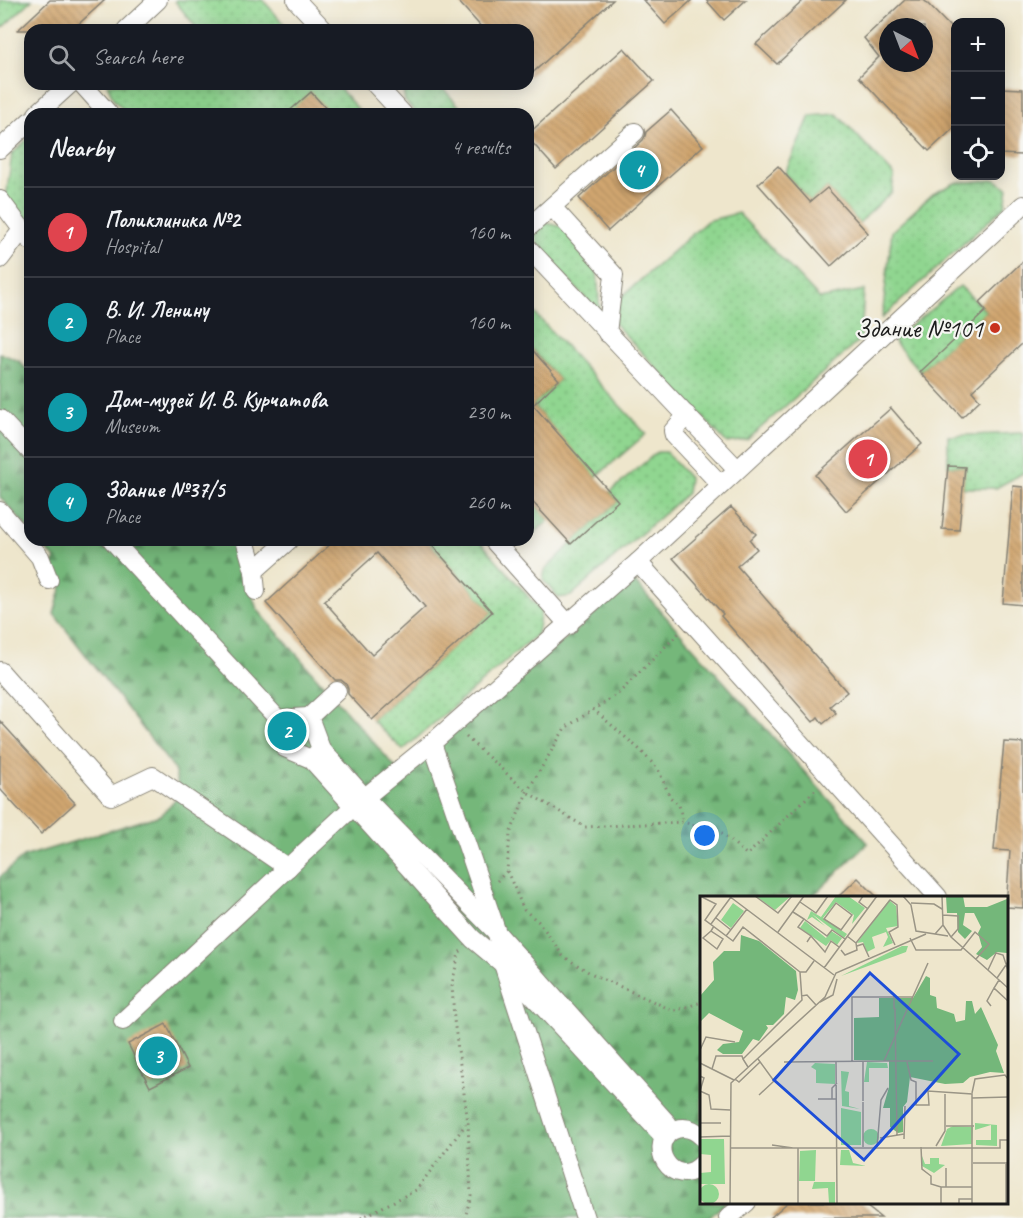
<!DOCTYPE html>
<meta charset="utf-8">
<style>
:root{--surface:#171b24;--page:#20242c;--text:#f1f3f6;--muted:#9ea1a6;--line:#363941;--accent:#0b8043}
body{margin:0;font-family:Caveat,sans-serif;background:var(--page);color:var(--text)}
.controls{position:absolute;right:18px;top:18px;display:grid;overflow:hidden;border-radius:12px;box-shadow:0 3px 15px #0003}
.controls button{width:54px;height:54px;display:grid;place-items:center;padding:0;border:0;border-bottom:2px solid var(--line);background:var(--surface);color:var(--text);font:30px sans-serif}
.compass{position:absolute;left:879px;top:18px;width:54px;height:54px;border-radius:50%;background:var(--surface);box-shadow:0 3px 15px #0003;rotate:138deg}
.you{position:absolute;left:705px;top:836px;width:21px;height:21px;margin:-15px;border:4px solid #fff;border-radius:50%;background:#1a73e8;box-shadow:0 0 0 9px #1a73e833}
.badge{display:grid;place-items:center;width:39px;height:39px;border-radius:50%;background:var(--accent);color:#fff;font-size:20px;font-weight:700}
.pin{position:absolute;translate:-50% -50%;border:3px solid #fff;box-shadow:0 2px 6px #0006}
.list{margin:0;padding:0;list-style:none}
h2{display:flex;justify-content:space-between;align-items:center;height:78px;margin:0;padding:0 24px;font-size:26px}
h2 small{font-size:20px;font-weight:400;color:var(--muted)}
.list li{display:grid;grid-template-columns:39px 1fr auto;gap:18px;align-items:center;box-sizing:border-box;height:90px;padding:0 24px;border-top:2px solid var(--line)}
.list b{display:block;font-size:22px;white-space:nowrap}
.list p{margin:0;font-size:20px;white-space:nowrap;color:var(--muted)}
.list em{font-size:20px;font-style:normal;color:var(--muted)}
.icon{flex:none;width:33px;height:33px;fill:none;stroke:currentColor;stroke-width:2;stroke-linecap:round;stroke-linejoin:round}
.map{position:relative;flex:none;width:1023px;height:1218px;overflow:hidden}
.search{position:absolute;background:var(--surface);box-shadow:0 3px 15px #0003;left:24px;top:24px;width:510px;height:66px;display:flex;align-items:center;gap:15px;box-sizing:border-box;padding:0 21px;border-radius:18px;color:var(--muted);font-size:22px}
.panel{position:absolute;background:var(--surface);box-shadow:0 3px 15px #0003;left:24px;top:108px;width:510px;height:438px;border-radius:18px}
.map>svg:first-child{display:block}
.grass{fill:url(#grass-dots);stroke:#567956;stroke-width:1.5}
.forest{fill:url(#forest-firs);stroke:#486a4b;stroke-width:1.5}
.building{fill:url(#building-back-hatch);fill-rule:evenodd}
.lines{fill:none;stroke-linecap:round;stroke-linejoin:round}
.minor-casing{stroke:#858174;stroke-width:20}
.path{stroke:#858174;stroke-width:3;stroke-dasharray:1.5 4.5;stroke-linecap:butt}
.minor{stroke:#fff;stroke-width:18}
.poi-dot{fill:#c8321e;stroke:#f6f6f2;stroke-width:2}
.labels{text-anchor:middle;stroke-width:4.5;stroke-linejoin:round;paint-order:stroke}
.poi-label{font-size:26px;fill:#1c1c1c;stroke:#f6f6f2;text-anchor:end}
.inset-road{fill:none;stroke:#9a9586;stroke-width:1.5}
.view{fill:#1d4ed8;fill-opacity:0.15;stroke:#1d4ed8;stroke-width:3}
.inset-edge{fill:none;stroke:#1c1c1c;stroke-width:3}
</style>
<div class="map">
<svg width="1023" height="1218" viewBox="0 0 1023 1218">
<defs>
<pattern id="grass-dots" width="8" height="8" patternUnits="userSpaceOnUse" patternTransform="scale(1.5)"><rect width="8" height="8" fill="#90d690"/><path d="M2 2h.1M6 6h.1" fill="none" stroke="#7cb77c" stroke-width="1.8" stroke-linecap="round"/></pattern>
<pattern id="forest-firs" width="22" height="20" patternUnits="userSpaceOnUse" patternTransform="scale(1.5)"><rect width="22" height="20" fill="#74b77a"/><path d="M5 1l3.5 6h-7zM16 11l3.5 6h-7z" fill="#5e9463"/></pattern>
<pattern id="building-back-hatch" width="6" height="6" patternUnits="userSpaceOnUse" patternTransform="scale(1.5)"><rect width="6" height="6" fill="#d0a670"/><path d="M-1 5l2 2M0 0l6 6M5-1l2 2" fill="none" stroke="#b28e60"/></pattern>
</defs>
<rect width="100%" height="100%" fill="#f6f6f2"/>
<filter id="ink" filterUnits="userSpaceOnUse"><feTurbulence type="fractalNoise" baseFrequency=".0167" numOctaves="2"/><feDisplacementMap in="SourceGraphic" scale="12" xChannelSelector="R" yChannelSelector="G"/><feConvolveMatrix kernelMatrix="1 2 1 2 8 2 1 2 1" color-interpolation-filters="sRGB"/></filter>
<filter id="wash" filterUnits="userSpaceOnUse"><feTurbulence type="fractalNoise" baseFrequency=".008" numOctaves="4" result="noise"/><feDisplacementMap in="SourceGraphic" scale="24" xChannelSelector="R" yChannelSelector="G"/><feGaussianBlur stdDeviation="1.35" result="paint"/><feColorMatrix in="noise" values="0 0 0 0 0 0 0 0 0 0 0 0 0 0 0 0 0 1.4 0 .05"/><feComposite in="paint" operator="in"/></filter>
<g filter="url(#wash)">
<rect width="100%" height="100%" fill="#eee6cc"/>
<g class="grass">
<path d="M0 0H32L2 28 0 25Z"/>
<path d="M176 0H263L289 30H192L195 26 175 1Z"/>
<path d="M107 84H336L362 114H128L114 100Z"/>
<path d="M413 84H439L466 114H417L405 101 403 90Z"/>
<path d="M837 114 894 175 892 192 859 223 827 188 810 202 785 173 810 116Z"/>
<path d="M30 137V230L6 197 12 154Z"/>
<path d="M996 180 1008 188 1005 206 882 318 892 231 933 194 955 183Z"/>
<path d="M738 213 820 299 864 290 861 339 747 440 727 443 613 322 616 302 707 221Z"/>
<path d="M544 222 562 227 597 267 600 314 539 248 534 231Z"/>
<path d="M960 286 986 311 920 372 893 340Z"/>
<path d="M528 306 646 434 596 477 533 405 559 380 528 345Z"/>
<path d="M1023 433V473L996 488H963L965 467 948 466V436Z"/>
<path d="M657 452H666L689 478 687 493 571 596 559 598 543 580 545 570 571 544 618 501 610 492Z"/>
<path d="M528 497 549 520 528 539Z"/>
<path d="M427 540H479L541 611 537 634 403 750 372 720 492 612Z"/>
</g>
<g class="forest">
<path d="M0 353 19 361 30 373V531L0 497Z"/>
<path d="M38 540H236L246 579 257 609 403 776 634 581 868 843 812 897H702V1202H726L709 1218H0V877L23 857 161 815 180 794 174 769 54 614 63 582 51 568 55 559Z"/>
</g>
<g id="blocks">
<g class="building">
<path d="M50 0H105L72 30H18Z"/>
<path d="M457 0H613L528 77V30H484Z"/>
<path d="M643 0H692L665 24Z"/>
<path d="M706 0H746L724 20Z"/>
<path d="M804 0H846L777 64 756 44Z"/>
<path d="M905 0H924L956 33V126L929 151 859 77 879 57 864 38ZM888 27H924V63H888Z"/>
<path d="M624 48 654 81 556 169 528 138V134Z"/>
<path d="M1000 88 1023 89V155L1000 154Z"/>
<path d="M311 92 331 114H286Z"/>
<path d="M671 110 703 146 608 231 579 198 643 140 645 136 646 132Z"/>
<path d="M778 166 810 202 827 188 868 233 831 266 758 184Z"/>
<path d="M1023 261V343L972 391 980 400 962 417 920 372 986 311 979 303Z"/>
<path d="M528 345 559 380 533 405 618 501 571 544 528 497Z"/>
<path d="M891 408 922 444 846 511 815 475Z"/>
<path d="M948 466 965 467 959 530 942 529Z"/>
<path d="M1013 486 1023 487V605L1003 603Z"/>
<path d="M731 507 756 534 750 540 757 549 737 566 847 692 830 706 836 713 823 724 818 717 813 722 721 616 723 614 673 558Z"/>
<path d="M335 540H427L492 612 372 720 348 694V689L346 684 341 680H335L266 603ZM377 553 425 607 372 655 324 601Z"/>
<path d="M0 721 75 803 41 834 0 789Z"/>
<path d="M1004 742 1023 743V908L1006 907 1010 851 994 850Z"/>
<path d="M858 878 877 897H838Z"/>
<path d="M166 1024 188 1068 150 1087 128 1044Z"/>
<path d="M788 1202H861L881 1218H770Z"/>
</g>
</g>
</g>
<g filter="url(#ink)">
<use href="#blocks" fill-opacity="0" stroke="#858174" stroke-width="1.5"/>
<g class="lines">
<defs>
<g id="minor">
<path d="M296 0 324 30"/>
<path d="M126 30 158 0"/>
<path d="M82 84 109 114"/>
<path d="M375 84 403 114"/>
<path d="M37 114 70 84"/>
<path d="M0 149 30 121"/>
<path d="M0 200 30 240"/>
<path d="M552 207 614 275 607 333"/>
<path d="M528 228 635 132"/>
<path d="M528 248 737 469"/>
<path d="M0 259 22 230"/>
<path d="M687 415 673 431 674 435 721 485"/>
<path d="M0 419 30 451"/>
<path d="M0 511 40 557 49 580"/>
<path d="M112 540 278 719"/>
<path d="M245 540 254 571 256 591"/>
<path d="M493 540 569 625"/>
<path d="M638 562 938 897"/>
<path d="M254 571 289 540"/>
<path d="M0 671 111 796 153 776 288 868"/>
<path d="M309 717 337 691"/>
<path d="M321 749 365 798 497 933 668 1124"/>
<path d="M311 759 321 749 309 717 278 719 285 748 311 759 473 939 503 964 665 1138"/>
<path d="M123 1021 353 807 432 743"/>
<path d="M702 1137C695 1130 687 1126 677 1129 642 1140 673 1194 702 1164"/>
<path d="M585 1218 503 964 497 933 432 743 638 562 1023 205"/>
<path d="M728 1218 747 1202"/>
</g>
</defs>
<use href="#minor" class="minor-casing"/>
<g class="path">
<path d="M593 709 639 749 658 769 670 797 679 805 683 822"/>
<path d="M466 737 527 792 585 827 683 822 722 833 747 855 817 788"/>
<path d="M507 871 524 910 540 923 563 956 590 973 674 1011 702 1002"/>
<path d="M497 881 507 871 510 834 527 792 565 728 619 693 679 633"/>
<path d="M461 951 459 953 452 984 454 1020 468 1123 471 1195 465 1218"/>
<path d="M361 1218 416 1190 466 1124"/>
</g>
<use href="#minor" class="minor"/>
</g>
</g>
<circle class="poi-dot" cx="995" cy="328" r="6"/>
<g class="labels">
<g class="poi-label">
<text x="983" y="337">Здание №101</text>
</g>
</g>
<g transform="translate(700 896)">
<rect width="308" height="308" fill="#eee6cc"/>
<path d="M56 0 80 1 91 0 75 14ZM136 0H148L165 12 152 28 154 19 136 6 123 22 147 38 144 42 112 18 125 30 112 21 107 24 111 15 121 21ZM189 4 196 10 198 30 186 32 193 47 183 51 188 41 186 36 172 41 175 52 167 56 163 46 157 47ZM33 7 44 15 31 32 21 24ZM105 25 126 42 131 35 142 42 137 49 131 44 126 50 100 32ZM202 50H208L206 56 141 80ZM167 166 187 167 188 172H169V186H164ZM115 167 135 168V188L116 187V174L111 171ZM141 175 149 176 145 195 149 196V210L160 213 142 210ZM141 212 161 216V249H141ZM275 227 297 229V250L276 249V244H291V229L275 234ZM253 230 273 231 272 248 241 250 247 233ZM163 241a8 8 0 1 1 16 0a8 8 0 1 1-16 0ZM0 243H24L25 288H0V277L11 276V259L0 258ZM116 254 115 285H99L100 255ZM141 254H149L153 267 166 270 140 269ZM222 260 225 268H230V262H239V268L245 269 234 277 222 270ZM114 286H135V307H129L128 292 112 293Z" fill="#90d690"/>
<path d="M246 0H263L265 11H287L307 3V57L297 56 287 64 276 58 282 51 278 37 281 31 274 17H265L263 29 272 35 265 43 258 36 257 17H247ZM41 39 59 45 96 75 98 94 95 104 86 101 84 118 73 129H66L68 132 59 145 53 143 42 158H23L17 154 23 148 39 146 43 135 9 117 0 126V100L14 84 13 66 24 55H40ZM226 80 230 82V99L236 101 237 112 254 118 256 126 265 124 266 105H272L275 118 281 111 298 149 296 155 304 177 290 176 270 181 263 187 245 188 210 181 207 206 203 211V236L198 237 190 231V212H183L189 191V165L154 164V122L179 121V102H213Z" fill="#74b77a"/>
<path d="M-1 298a10 10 0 1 1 20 0a10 10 0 1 1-20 0Z" fill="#90d690"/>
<path class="inset-road" d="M0 0 16 8 5 24 33 45 43 31 100 76M29 0 134 79M55 0 78 17 92 0M163 0 159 6 168 13M203 0 211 9 216 35 248 40M100 6 116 17 128 0M136 7 152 19 141 34 124 23ZM211 7 234 8 242 13M93 16 104 23 98 31 111 40 107 46M243 19 258 20V33L251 41M16 22 31 34M104 23 127 40 132 34 145 43M11 28 31 1M243 29 251 41 308 92M11 35 3 42 17 53 23 43 11 35 14 30M78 36 104 0M235 38 243 29 242 0M26 40 47 13M111 40 125 56 131 45 139 51M147 40 156 47 190 4 197 9 198 31 189 36 195 49M210 42 216 54H261L275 36 289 48 276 63M157 50 163 48 169 61M141 54 145 59 157 54 156 47M124 72 177 0M288 74 296 57 303 59 308 74M297 82 308 66M299 84 294 92 308 105M101 100 107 99 116 109M194 100V113V107M120 106 133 99 137 83M291 110 287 105 294 92M195 112 196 179V173M0 154 6 141 35 146M58 163 74 185 59 199M136 165 137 308M152 165V101H213M163 165V205M184 165H233M84 166 184 165 228 67M207 166 211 184 216 186V209H229L228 195 272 198V308M0 167 34 184M48 171 43 163 102 104 100 76H106L114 65M12 173 16 160H42L43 163M196 179 197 239M0 180 4 182 0 195M35 183 39 186 60 166M0 195 9 199 11 213 30 214M272 197 275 183 305 179 308 183M272 202 308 201M118 203H137M132 203V192L137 187M163 206V251M0 227H21M246 230H274M0 241 30 240M180 242 204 238M204 243 205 210M72 249 93 252M236 250 245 235V198M177 251 181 204 188 192M221 251 222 273 231 280V288L241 291M30 252H300V244H308M98 252V308M273 267H307M246 291V272M30 308 31 187 125 101 136 77 226 38M241 308V291H272M259 308V303H272M306 308V268"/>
<path class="view" d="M170 77 259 158 164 264 74 184Z"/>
<rect width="308" height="308" class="inset-edge"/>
</g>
</svg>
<div class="controls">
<button>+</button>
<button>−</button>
<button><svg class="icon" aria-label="locate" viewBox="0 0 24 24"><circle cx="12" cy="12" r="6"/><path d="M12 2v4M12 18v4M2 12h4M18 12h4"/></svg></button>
</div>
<svg class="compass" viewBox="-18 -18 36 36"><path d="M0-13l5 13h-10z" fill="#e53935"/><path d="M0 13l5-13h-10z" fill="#9ea1a6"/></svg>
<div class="you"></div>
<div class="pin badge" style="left:868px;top:459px;background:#e0444e">1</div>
<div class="pin badge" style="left:287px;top:731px;background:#0f9aa8">2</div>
<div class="pin badge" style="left:158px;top:1056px;background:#0f9aa8">3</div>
<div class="pin badge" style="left:639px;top:170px;background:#0f9aa8">4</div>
<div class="search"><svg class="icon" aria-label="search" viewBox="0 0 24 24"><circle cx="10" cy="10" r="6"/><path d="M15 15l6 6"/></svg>Search here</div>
<section class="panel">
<h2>Nearby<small>4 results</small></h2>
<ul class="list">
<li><span class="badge" style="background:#e0444e">1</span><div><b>Поликлиника №2</b><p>Hospital</p></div><em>160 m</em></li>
<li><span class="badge" style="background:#0f9aa8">2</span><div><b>В. И. Ленину</b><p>Place</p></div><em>160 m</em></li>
<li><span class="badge" style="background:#0f9aa8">3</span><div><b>Дом-музей И. В. Курчатова</b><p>Museum</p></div><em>230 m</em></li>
<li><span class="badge" style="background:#0f9aa8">4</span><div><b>Здание №37/5</b><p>Place</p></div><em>260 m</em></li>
</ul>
</section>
</div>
